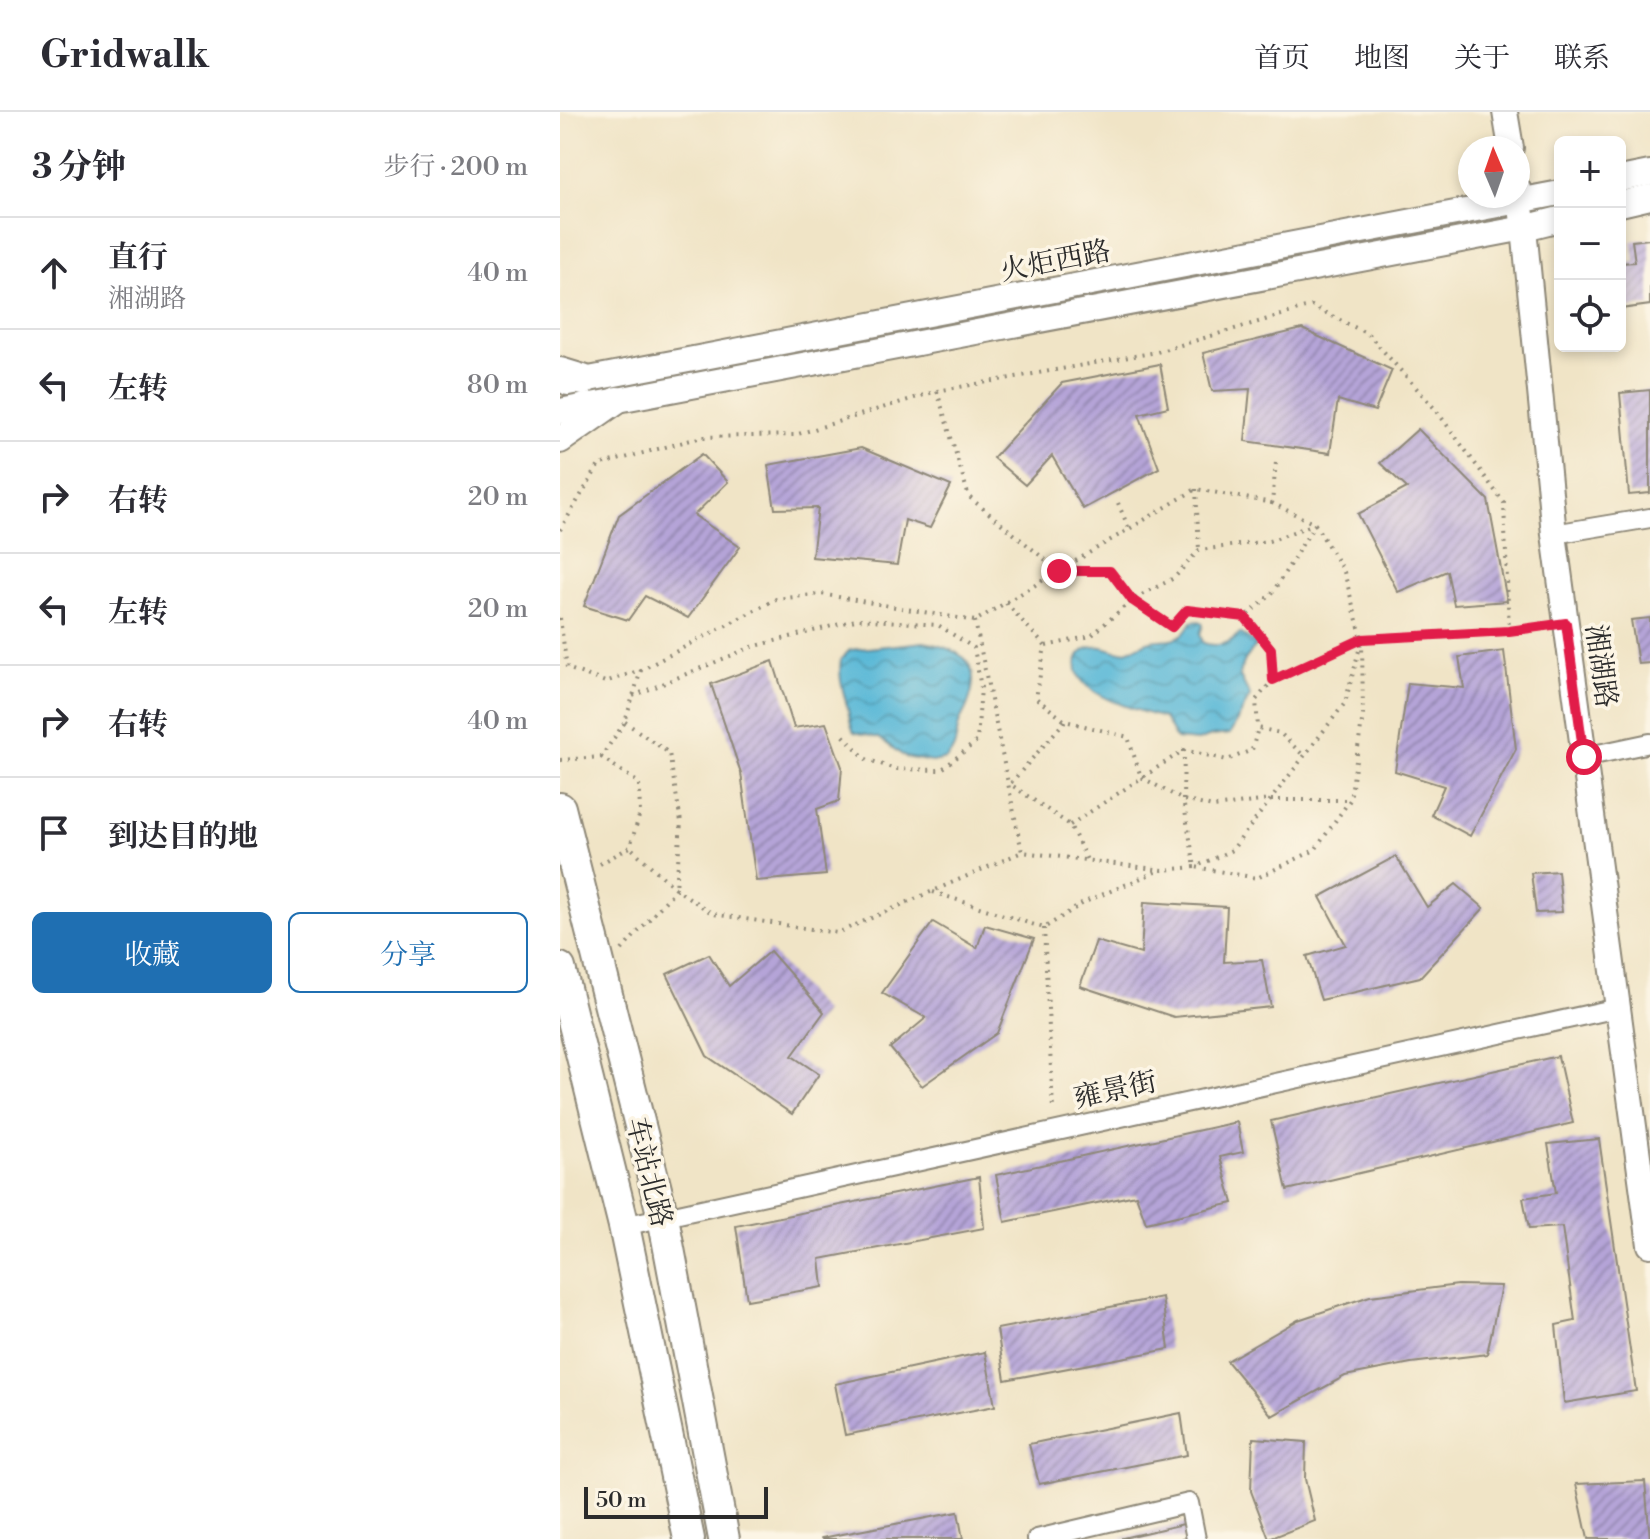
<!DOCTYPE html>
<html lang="zh">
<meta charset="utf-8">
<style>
:root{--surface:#fff;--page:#f2f2f3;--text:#2b2b33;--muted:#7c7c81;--line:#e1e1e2;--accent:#1f6fb2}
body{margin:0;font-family:"Libre Bodoni","Noto Serif SC",serif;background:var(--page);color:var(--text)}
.controls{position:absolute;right:24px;top:24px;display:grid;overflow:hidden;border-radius:12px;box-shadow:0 4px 12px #0003}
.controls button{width:72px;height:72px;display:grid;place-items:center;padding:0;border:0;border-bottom:2px solid var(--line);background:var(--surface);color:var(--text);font:40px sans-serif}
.compass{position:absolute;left:898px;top:24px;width:72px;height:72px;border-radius:50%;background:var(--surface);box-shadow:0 4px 12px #0003;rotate:358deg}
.scale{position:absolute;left:24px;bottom:20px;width:184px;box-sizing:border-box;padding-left:8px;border:4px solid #2b2b2b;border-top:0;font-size:22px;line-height:28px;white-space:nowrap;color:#2b2b2b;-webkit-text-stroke:6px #fcf5e5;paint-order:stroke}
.stop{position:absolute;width:24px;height:24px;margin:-18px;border:6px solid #e11d48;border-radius:50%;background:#fff}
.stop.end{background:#e11d48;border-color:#fff;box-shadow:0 2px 8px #0008}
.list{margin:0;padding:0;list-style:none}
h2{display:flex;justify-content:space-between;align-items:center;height:104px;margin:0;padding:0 32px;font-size:34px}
h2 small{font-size:26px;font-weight:400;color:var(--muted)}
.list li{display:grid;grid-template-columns:52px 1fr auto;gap:24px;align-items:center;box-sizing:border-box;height:112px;padding:0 32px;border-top:2px solid var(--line)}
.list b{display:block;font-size:30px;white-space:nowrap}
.list p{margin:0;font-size:26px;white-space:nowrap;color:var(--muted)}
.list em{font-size:26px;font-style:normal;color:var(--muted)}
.actions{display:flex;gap:16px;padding:24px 32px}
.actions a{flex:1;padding:18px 0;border:2px solid var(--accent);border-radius:12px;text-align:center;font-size:28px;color:var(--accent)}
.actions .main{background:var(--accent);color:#fff}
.icon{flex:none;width:44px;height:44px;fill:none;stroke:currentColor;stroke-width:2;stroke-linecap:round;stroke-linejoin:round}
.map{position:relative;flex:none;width:1090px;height:1427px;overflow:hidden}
header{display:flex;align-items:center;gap:48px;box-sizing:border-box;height:112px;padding:0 40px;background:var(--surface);border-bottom:2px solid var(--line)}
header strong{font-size:38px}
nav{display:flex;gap:44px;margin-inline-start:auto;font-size:28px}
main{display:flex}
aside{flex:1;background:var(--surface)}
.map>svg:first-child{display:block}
.water{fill:url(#water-waves);stroke:#427281;stroke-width:2}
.building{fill:url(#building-hatch)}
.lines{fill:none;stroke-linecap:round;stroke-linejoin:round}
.minor-casing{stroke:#8e8878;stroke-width:22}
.tertiary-casing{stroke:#8e8878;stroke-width:28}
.secondary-casing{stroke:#8e8878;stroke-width:30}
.primary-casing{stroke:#8e8878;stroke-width:34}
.path{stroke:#8e8878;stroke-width:4;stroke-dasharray:2 6;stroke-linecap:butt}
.minor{stroke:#fff;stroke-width:18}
.tertiary{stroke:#fff;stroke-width:24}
.secondary{stroke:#fff;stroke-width:26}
.primary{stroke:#fff;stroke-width:30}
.route{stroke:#e11d48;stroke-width:10}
.labels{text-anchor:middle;stroke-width:7;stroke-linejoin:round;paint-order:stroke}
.street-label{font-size:28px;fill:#2b2b2b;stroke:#fcf5e5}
</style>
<header>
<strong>Gridwalk</strong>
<nav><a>首页</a><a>地图</a><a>关于</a><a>联系</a></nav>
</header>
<main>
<aside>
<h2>3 分钟<small>步行 · 200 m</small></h2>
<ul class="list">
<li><svg class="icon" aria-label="ahead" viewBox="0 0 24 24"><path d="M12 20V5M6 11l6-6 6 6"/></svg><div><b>直行</b><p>湘湖路</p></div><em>40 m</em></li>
<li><svg class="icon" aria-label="left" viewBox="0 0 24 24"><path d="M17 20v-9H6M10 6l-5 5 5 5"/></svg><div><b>左转</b></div><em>80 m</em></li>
<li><svg class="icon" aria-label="right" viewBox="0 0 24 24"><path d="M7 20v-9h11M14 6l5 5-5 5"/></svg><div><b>右转</b></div><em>20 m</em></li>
<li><svg class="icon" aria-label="left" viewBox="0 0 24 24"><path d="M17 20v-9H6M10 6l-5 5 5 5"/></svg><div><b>左转</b></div><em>20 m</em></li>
<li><svg class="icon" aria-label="right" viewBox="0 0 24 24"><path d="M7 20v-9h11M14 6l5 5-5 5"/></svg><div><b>右转</b></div><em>40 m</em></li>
<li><svg class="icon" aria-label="arrive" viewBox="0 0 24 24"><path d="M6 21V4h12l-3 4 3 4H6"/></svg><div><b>到达目的地</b></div></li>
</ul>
<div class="actions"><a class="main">收藏</a><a>分享</a></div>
</aside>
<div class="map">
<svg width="1090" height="1427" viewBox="0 0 1090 1427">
<defs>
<pattern id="water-waves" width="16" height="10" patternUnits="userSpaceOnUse" patternTransform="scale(2)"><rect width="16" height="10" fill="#59b8d7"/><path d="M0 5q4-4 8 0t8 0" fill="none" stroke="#4a96af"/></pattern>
<pattern id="building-hatch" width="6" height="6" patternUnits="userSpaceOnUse" patternTransform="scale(2)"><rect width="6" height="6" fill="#b5a4d8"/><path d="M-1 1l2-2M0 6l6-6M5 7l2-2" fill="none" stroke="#9386af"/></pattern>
</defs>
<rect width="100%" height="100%" fill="#fcf5e5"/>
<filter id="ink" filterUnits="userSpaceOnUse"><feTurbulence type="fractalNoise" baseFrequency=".0125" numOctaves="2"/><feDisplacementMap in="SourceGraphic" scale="16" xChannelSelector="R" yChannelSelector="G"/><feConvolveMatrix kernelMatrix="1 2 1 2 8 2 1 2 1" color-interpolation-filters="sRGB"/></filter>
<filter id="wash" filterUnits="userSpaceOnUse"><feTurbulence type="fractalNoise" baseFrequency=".006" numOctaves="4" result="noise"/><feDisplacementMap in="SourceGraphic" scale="32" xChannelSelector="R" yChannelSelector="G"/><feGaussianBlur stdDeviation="1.8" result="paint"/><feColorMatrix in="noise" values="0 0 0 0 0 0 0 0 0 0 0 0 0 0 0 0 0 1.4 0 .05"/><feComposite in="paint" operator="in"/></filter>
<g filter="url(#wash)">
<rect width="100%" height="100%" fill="#f0e4c6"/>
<g class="water">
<path d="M640 509 643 513 640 522 643 531C659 536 669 532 680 521L697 532 685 548 679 562 690 584 670 622 651 624 638 629 616 627 604 606C581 600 511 581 517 551 518 545 520 540 526 537 537 532 546 536 556 539 569 542 579 532 591 529 601 526 610 530 620 524 626 521 628 516 631 510Z"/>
<path d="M364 530C404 538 424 552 407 594 405 600 400 606 399 612 395 626 398 635 386 647L372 650 345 645 319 626 294 620C289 611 290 603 287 594 283 577 278 565 281 547L290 538Z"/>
</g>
<g id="blocks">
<g class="building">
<path d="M1090 127V193L1060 197V151L1075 150 1072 129Z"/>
<path d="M742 217 832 258 815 299 778 288 770 341 685 329 690 277 652 279 643 241Z"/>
<path d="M600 252 608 295 579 302 599 356 523 397 492 344 465 373 433 346 502 271Z"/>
<path d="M1090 278V381L1069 383 1060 281Z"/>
<path d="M858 317 928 388 947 489 894 493 887 459 838 480 798 402 847 376 820 351Z"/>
<path d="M301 336 391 374 370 416 345 408 337 453 252 445 258 396 215 397 208 353Z"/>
<path d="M142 342 168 370 134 403 180 435 128 506 85 484 68 508 24 494 59 403Z"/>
<path d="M1090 506V551L1078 552 1071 508Z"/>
<path d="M944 539 956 637 910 724 871 703 884 674 835 659 848 571 904 576 899 545Z"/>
<path d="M213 549 234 616 266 611 282 655 279 689 257 697 266 763 196 769 181 661 151 572Z"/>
<path d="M836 744 867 795 896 772 924 796 860 865 761 888 747 844 786 833 760 785Z"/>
<path d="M998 759 1002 800 976 801 971 761Z"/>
<path d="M584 790 667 795 664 850 702 848 711 895 614 905 520 874 536 829 581 842Z"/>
<path d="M373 810 417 836 425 813 474 827 437 921 362 974 330 936 366 906 322 881Z"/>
<path d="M210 839 264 900 232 944 259 962 232 1002 147 944 107 862 149 842 169 874Z"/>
<path d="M998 944 1013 1011 727 1078 711 1009Z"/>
<path d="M677 1010 683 1040 660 1045 673 1091 586 1111 576 1083 445 1110 436 1063Z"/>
<path d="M1039 1027 1076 1279 1004 1291 996 1213 1015 1209 1002 1115 969 1117 963 1086 996 1081 988 1032Z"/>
<path d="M419 1065 424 1116 260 1147 263 1175 187 1188 176 1114Z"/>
<path d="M898 1173 941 1174 927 1242 851 1251 785 1264 712 1304 667 1249 738 1208 810 1184Z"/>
<path d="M602 1185 609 1237 445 1268 437 1217Z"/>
<path d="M425 1240 435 1294 285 1323 275 1272Z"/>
<path d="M621 1301 627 1343 479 1372 469 1332Z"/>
<path d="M693 1326 746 1330 745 1367 755 1409 709 1427 691 1379Z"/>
<path d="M1085 1369 1090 1427H1028L1016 1372Z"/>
<path d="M398 1400 403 1427H263L262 1426Z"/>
<path d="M628 1411 631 1427H562V1426Z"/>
</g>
</g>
</g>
<g filter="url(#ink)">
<use href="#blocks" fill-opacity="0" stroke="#8e8878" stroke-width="2"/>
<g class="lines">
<defs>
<g id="minor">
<path d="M994 422 1090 406"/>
<path d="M1024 645 1090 631"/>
<path d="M64 1114 1058 896"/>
<path d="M477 1427 629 1391 636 1427"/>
</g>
<g id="tertiary">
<path d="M945 0 951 36"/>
<path d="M1060 67 1090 61"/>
<path d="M958 77 964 116 994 422 1090 1133"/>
<path d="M1060 92 1090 85"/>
<path d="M8 271 1000 81"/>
<path d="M0 299 964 116 1000 107"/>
</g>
<path id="secondary" d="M0 328 57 288"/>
<g id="primary">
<path d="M0 261 23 268"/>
<path d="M0 696 103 1105 164 1427"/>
<path d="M0 856 64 1114 129 1427"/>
</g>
</defs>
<use href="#minor" class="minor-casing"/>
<use href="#tertiary" class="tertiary-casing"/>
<use href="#secondary" class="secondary-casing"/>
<use href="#primary" class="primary-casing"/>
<g class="path">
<path d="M377 279 409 385 499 459H550L572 488 612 515 627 498 685 505 711 483 755 412"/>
<path d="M636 377 639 438"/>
<path d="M558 391 569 417"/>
<path d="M0 418 39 353 142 325 235 323 377 279 597 240 752 194 808 222 876 298 944 391 949 519"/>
<path d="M446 491 485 534 476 586 505 609 568 625 581 665 623 688 653 695 710 688H790"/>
<path d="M685 505 711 537 713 568 696 588 698 616"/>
<path d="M0 506 7 556 45 570 81 558 216 487 261 482 415 509 636 377 712 391"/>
<path d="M415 509 462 740 603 758 635 755 672 738 785 591 802 527"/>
<path d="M486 534 531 524 572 488 614 466 639 438 709 429 752 413"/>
<path d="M713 568 802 527 949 519 984 514"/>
<path d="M73 584 192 535 299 507 378 513 414 536 421 576 417 629 381 658 335 657 306 647 280 620"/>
<path d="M505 609 450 672 510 713 527 748"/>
<path d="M65 610 109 641 121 710 116 777 70 735"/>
<path d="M624 638 623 688 635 755 697 766 755 738 790 688 803 603 802 527 784 460 755 412 712 391 716 350"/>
<path d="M0 648 41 645 65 610 81 558"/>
<path d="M510 713 624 638 667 648 692 638 698 616 720 621 744 644"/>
<path d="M40 752 70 735 80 701 79 671 41 645"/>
<path d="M373 780 484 816 525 790 600 758"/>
<path d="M484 816 493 997"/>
<path d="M62 838 116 777 153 802 277 821 462 740"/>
</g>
<use href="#minor" class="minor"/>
<use href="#tertiary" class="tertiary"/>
<use href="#secondary" class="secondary"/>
<use href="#primary" class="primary"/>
</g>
</g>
<g class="lines" filter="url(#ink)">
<path class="route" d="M499 459H550L572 488 612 515 627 498 685 505 711 537 713 568 802 527 949 519 1006 511 1024 645"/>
</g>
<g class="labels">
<g class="street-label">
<text transform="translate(495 148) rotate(-11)" y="10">火炬西路</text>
<text transform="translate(1042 554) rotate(82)" y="10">湘湖路</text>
<text transform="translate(555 977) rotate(-12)" y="10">雍景街</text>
<text transform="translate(90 1060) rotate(76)" y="10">车站北路</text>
</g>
</g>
</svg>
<div class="controls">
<button>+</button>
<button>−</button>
<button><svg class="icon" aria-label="locate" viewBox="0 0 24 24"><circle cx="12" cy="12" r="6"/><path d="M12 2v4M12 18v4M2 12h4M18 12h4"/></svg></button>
</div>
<svg class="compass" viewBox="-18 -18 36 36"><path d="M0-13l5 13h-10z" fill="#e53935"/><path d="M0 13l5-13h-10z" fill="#7c7c81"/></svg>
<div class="scale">50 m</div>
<div class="stop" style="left:1024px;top:645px"></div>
<div class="stop end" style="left:499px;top:459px"></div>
</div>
</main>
